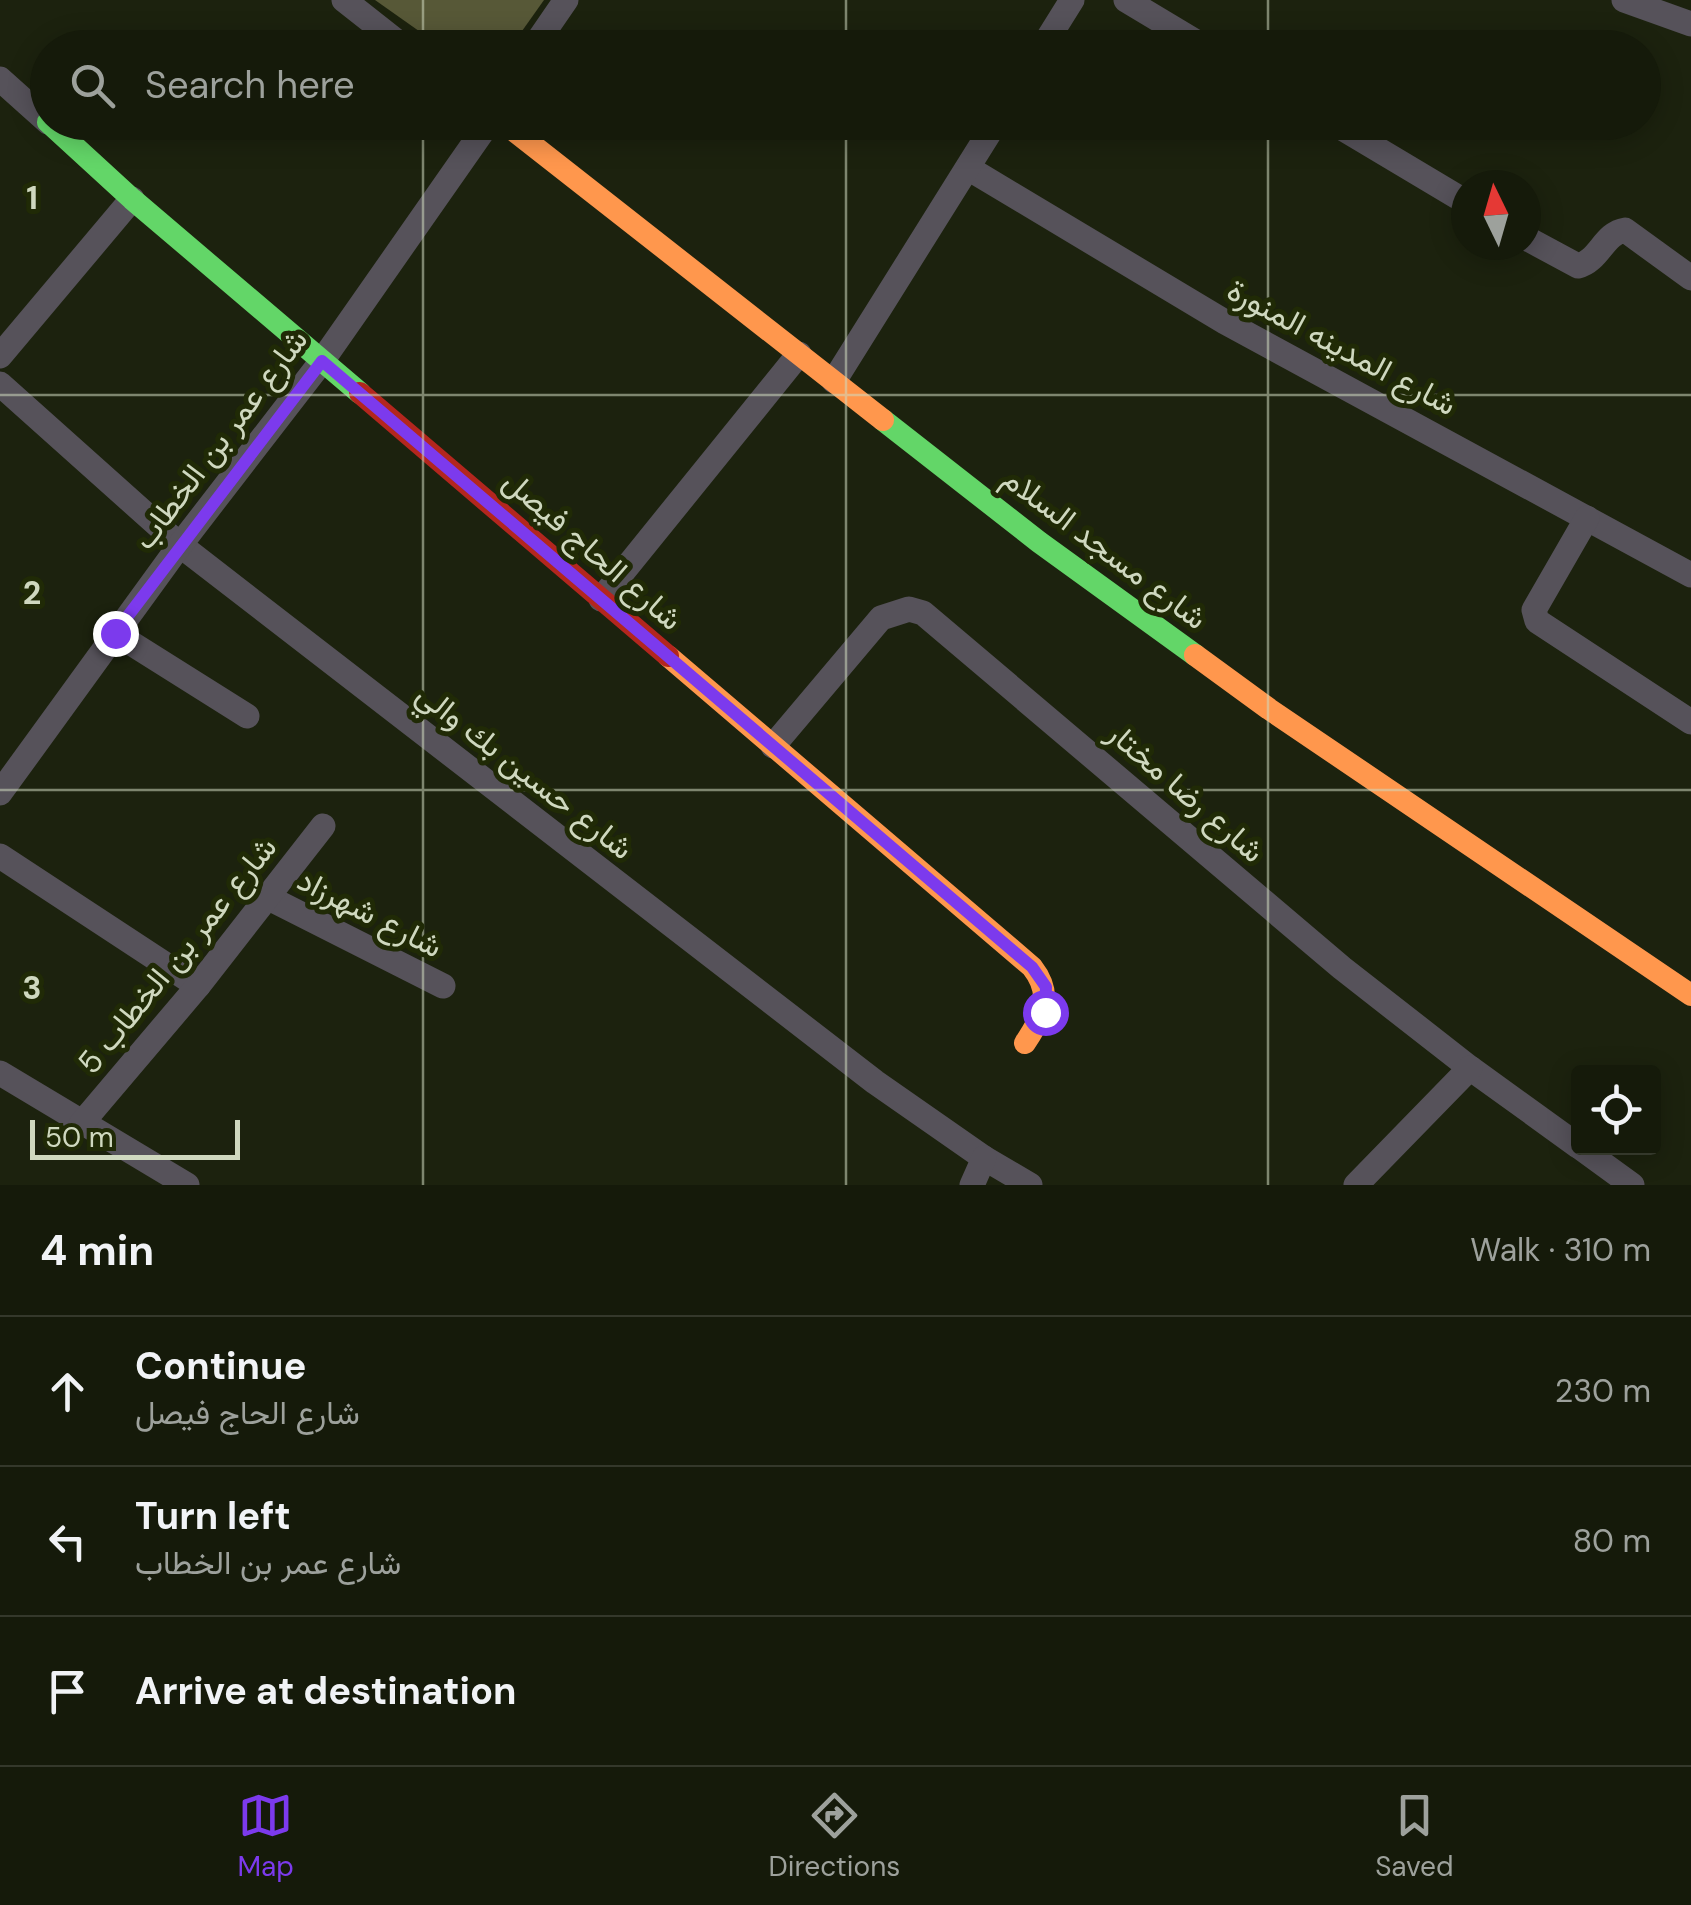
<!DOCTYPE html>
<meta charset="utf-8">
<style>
:root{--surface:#151a0a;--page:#222718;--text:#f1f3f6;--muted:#9da19c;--line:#34382b;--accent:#7c3aed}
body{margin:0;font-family:"DM Sans",Vazirmatn,sans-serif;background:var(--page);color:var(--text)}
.controls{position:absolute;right:30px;bottom:30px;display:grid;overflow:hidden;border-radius:10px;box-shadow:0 5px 25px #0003}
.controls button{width:90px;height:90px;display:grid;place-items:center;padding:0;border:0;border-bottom:2px solid var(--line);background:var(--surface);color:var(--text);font:50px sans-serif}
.compass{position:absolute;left:1451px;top:170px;width:90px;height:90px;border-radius:50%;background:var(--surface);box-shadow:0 5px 25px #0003;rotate:355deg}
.scale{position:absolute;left:30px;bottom:25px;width:210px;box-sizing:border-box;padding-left:10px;border:5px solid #cfd8bf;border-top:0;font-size:28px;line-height:35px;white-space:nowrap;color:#cfd8bf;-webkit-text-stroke:8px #202a06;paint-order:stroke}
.stop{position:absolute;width:30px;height:30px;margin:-22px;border:8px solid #7c3aed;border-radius:50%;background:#fff}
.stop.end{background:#7c3aed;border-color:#fff;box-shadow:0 2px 10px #0008}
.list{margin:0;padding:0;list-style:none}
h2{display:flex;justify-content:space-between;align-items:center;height:130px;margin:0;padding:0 40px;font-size:42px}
h2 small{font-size:32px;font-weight:400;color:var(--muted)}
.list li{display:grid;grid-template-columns:65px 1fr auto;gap:30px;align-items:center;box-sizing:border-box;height:150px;padding:0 40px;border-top:2px solid var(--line)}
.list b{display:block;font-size:38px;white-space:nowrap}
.list p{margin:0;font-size:32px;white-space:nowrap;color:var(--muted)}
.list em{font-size:32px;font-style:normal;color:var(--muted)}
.icon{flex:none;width:55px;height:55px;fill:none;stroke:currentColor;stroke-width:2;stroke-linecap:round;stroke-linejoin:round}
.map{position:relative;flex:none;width:1691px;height:1185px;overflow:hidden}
.search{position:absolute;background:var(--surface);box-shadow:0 5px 25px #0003;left:30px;right:30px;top:30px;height:110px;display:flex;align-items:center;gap:25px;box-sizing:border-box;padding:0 35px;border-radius:55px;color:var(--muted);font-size:38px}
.sheet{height:580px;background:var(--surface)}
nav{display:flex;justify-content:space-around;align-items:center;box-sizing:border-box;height:140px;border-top:2px solid var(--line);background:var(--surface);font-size:28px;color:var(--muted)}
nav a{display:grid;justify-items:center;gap:5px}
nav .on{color:var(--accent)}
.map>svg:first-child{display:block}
.building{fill:#575837}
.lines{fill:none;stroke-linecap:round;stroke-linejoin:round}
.street{stroke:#56525a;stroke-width:25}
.fast{stroke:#63d668;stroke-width:22}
.slow{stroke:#ff974d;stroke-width:22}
.jam{stroke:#b3261e;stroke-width:22}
.route{stroke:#7c3aed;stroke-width:12}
.grid{fill:none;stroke:#cfd8bf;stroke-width:2.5;stroke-opacity:0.55}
.labels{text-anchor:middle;stroke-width:10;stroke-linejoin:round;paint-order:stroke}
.street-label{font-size:32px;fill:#cfd8bf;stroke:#202a06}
.grid-label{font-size:32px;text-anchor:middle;font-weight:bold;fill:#cfd8bf;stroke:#202a06;stroke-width:10;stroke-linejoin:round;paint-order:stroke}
</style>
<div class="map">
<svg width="1691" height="1185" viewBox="0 0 1691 1185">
<rect width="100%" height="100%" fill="#1c220e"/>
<path class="building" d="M375 0H544L510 48H443Z"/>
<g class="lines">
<g class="street">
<path d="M344 0 405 48"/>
<path d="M1126 0 1206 48"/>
<path d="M1624 0 1691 24"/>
<path d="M533 48 566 0"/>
<path d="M1042 48 1072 0"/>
<path d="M0 79 48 122"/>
<path d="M1332 122 1466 202"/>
<path d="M968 168 1225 322 1691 575"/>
<path d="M1526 238 1578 266C1599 261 1604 233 1625 230L1691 278"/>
<path d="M0 356 132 199"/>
<path d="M834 381 996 122"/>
<path d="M0 384 180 545 875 1082 984 1158 1030 1185"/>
<path d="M1587 518 1534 610 1537 621 1691 722"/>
<path d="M601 599 799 354"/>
<path d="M115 633 247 716"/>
<path d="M773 746 881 618 909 609 923 613 1342 968 1470 1068 1578 1146"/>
<path d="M0 793 180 545 322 361 489 122"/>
<path d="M0 856 198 986"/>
<path d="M267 897 443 986"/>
<path d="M0 1073 187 1185"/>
<path d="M81 1124 198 986 323 826"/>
<path d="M1581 1148 1632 1185"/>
<path d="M972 1185 984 1158"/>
<path d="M1356 1185 1470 1068"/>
</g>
<g class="fast">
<path d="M48 122 132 199 360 393"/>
<path d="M883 420 1039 542 1195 655"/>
</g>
<g class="slow">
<path d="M503 122 883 420"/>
<path d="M1195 655 1269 709 1691 995"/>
<path d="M668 656 1032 967C1054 995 1043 1016 1025 1043"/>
</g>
<path class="jam" d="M360 393 668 656"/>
</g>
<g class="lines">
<path class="route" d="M115 633 322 361 1032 967 1046 987 1045 1012"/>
</g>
<path class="grid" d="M423 0V48M846 0V48M1268 0V48M423 122V1185M846 122V1185M1268 122V1185M0 395H1691M0 790H1691"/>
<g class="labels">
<g class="street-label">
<text transform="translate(1342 347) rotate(28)" y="11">شارع المدينه المنورة</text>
<text transform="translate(220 439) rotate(-53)" y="11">شارع عمر بن الخطاب</text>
<text transform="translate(1105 548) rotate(37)" y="11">شارع مسجد السلام</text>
<text transform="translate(593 550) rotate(41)" y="11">شارع الحاج فيصل</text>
<text transform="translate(525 771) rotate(38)" y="11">شارع حسين بك والي</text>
<text transform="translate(1186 792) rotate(41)" y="11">شارع رضا مختار</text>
<text transform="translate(370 913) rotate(27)" y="11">شارع شهرزاد</text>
<text transform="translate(177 955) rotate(-51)" y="11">شارع عمر بن الخطاب 5</text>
</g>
</g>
<g class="grid-label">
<text x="32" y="209">1</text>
<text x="32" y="604">2</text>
<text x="32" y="999">3</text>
</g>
</svg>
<div class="controls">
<button><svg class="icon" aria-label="locate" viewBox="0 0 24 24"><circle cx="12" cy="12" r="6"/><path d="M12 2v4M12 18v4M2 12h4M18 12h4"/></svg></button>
</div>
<svg class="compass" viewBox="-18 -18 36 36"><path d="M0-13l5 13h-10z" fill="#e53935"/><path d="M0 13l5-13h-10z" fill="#9da19c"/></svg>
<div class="scale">50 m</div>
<div class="stop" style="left:1045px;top:1012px"></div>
<div class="stop end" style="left:115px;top:633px"></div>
<div class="search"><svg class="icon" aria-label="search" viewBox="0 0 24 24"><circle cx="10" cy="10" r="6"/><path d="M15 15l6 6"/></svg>Search here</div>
</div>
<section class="sheet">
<h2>4 min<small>Walk · 310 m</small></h2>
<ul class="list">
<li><svg class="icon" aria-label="ahead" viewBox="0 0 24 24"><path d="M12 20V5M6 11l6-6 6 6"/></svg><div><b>Continue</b><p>شارع الحاج فيصل</p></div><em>230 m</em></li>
<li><svg class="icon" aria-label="left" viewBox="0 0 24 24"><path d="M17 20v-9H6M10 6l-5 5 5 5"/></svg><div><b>Turn left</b><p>شارع عمر بن الخطاب</p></div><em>80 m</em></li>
<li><svg class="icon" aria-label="arrive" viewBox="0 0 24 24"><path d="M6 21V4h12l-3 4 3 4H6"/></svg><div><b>Arrive at destination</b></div></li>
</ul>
</section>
<nav>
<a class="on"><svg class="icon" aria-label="map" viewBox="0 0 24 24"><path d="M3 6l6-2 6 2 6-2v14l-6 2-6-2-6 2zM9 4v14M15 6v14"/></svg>Map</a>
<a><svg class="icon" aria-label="directions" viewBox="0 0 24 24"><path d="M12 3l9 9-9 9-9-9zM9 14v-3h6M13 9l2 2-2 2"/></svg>Directions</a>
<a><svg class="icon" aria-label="saved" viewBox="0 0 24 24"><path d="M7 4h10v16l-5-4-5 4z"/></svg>Saved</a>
</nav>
